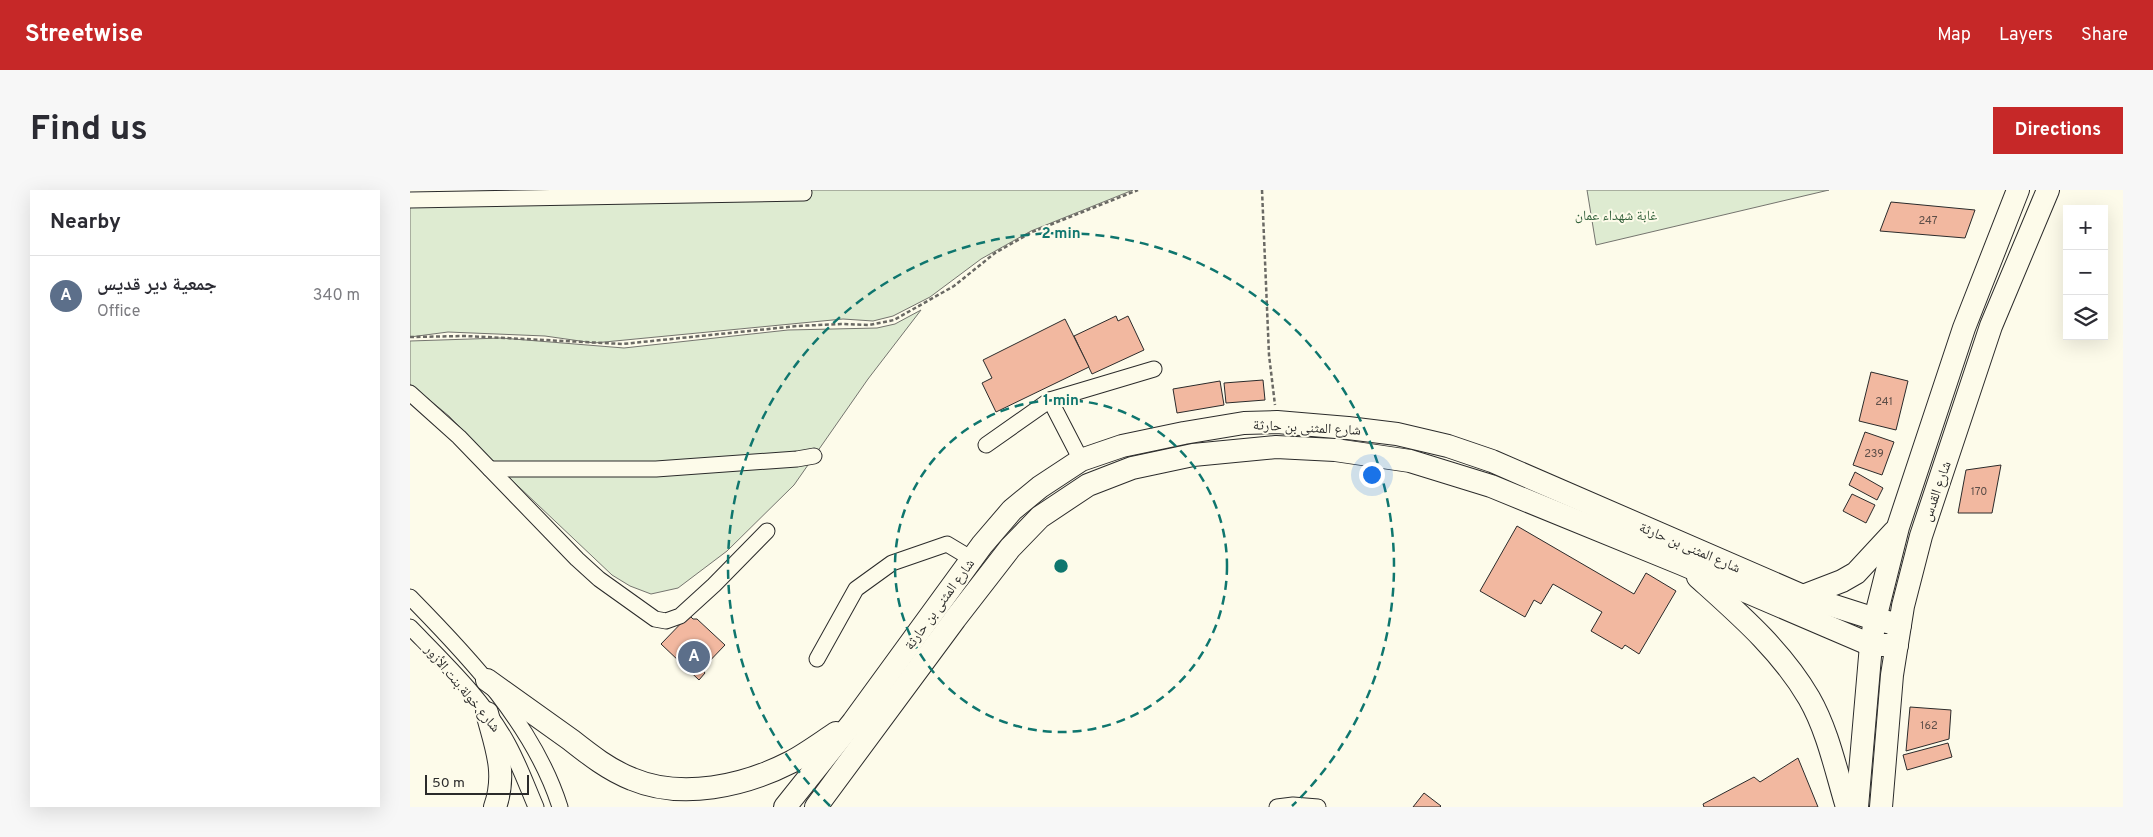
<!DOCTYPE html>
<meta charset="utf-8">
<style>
:root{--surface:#fff;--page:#f7f7f7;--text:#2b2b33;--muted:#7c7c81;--line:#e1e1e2;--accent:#c62828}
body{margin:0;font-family:Overpass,"Noto Naskh Arabic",sans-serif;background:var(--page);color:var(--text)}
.controls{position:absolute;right:15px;top:15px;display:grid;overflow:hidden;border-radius:0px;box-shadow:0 5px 20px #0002}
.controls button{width:45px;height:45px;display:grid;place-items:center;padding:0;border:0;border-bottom:1px solid var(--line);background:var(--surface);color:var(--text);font:25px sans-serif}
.scale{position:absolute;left:15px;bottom:12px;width:104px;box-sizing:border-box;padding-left:5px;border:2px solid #2b2b2b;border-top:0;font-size:14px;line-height:18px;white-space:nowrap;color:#2b2b2b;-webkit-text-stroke:4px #fdfbea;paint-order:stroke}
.you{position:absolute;left:961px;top:284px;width:18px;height:18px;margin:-12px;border:4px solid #fff;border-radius:50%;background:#1a73e8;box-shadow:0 0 0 8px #1a73e833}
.badge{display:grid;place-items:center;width:32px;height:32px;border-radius:50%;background:var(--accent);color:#fff;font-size:16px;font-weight:700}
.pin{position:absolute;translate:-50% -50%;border:2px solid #fff;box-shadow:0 1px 5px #0006}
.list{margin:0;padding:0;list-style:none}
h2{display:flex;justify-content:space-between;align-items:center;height:65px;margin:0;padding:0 20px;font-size:21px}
h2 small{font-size:16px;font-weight:400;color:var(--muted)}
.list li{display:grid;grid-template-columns:32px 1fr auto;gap:15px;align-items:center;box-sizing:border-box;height:80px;padding:0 20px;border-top:1px solid var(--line)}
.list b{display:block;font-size:19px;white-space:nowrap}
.list p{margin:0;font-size:16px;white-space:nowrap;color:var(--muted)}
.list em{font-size:16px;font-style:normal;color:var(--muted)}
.icon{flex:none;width:28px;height:28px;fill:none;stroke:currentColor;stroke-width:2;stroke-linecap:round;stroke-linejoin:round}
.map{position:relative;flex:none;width:1713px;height:617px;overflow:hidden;border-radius:0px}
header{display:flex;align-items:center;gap:30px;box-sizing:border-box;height:70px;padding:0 25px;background:var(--accent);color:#fff}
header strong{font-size:24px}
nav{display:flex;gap:28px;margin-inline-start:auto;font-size:18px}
.intro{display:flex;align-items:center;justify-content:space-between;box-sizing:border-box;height:120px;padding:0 30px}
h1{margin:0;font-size:35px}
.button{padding:12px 22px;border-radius:0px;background:var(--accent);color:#fff;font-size:18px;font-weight:700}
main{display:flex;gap:30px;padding:0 30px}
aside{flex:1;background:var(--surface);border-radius:0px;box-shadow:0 5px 20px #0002}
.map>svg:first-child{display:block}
.green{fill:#deebd1;stroke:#74746e}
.building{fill:#f2b8a0;stroke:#2b2b2b}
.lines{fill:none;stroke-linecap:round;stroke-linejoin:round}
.minor-casing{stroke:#2b2b2b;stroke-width:17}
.highway-casing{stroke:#2b2b2b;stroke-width:24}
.path{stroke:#6a6964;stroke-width:2.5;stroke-dasharray:4 2.5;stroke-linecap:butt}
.minor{stroke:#fdfbea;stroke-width:15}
.highway{stroke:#fdfbea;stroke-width:22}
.ring{fill:none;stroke:#0f766e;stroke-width:2.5;stroke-dasharray:9 6}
.labels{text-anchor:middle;stroke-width:4;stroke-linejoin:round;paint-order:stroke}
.number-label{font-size:11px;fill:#5d4e48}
.park-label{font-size:14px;fill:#34623c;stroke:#fdfbea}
.street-label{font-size:14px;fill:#2b2b2b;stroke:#fdfbea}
.centre{fill:#0f766e;stroke:#fdfbea;stroke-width:2.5}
.ring-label{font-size:15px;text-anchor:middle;font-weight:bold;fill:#0f766e;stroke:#fdfbea;stroke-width:4;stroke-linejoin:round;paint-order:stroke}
</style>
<header>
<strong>Streetwise</strong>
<nav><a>Map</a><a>Layers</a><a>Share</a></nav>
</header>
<div class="intro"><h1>Find us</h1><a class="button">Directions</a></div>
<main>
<aside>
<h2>Nearby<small></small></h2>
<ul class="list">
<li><span class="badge" style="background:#5c6f8a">A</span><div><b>جمعية دير قديس</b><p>Office</p></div><em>340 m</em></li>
</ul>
</aside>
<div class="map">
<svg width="1713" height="617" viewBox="0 0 1713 617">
<rect width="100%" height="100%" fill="#fdfbea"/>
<g class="green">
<path d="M394 0H723L621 41 571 69 520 107 483 126 463 131 433 129 184 153 135 146 38 142 0 147V16Z"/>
<path d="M1177 0H1419L1186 55Z"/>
<path d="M511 120 458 189 384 295 317 361 268 398 241 404 220 396 202 385 90 279 39 226 0 194V151L91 148 214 158 378 140 467 138 485 134Z"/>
</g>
<g class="building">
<path d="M1481 12 1565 20 1555 48 1470 41Z"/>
<path d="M706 126 708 131 718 126 734 160 682 184 664 146Z"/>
<path d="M655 129 679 177 586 222 572 193 582 188 573 170Z"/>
<path d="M1461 182 1498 191 1486 240 1449 231Z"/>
<path d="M853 190 855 210 816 213 814 193Z"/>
<path d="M810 191 814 215 767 223 763 199Z"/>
<path d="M1455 242 1484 252 1472 285 1443 275Z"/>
<path d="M1591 275 1582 323H1548L1556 280Z"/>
<path d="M1445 282 1473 298 1467 310 1439 295Z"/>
<path d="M1442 304 1465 315 1456 333 1433 321Z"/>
<path d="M1107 336 1224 404 1236 383 1266 401 1229 464 1215 455 1212 459 1181 441 1192 422 1143 394 1131 414 1124 410 1115 427 1070 401Z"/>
<path d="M279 425 283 429H287L315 455 292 479 295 483 289 490 251 454Z"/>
<path d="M1500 517 1541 520 1539 549 1496 561Z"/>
<path d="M1538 553 1542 567 1497 580 1493 565Z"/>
<path d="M1388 568 1408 617H1294L1293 614 1344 587 1350 592Z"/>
<path d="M1014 603 1031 616 1030 617H1003Z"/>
</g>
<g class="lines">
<defs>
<g id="minor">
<path d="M0 10 394 3"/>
<path d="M0 203 49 247 167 369 189 389 245 429 256 431 270 426 304 395 357 341"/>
<path d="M640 210 671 270"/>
<path d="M576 255 640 210 744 179"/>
<path d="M80 279H246L387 269 404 266"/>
<path d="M0 407C59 467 124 535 150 617"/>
<path d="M0 437C35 473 74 510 98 554 109 574 117 596 126 617"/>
<path d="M407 469 446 399 482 373 537 354 562 369"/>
<path d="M867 617 883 615 908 617"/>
</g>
<g id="highway">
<path d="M1288 387C1329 424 1371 460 1399 508 1418 541 1426 581 1437 617"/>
<path d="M1393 406 1432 391 1446 383 1484 342"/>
<path d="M77 490C105 510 133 530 161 550 180 565 199 580 222 589 272 610 334 596 381 572 396 564 411 553 426 543"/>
<path d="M77 523C86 557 97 583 85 617"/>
<path d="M375 617 443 532 572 355 602 320 630 297 671 270 712 256 774 243 834 233 867 232 938 238 987 244 1038 256 1082 271 1393 406 1465 429 1490 435"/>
<path d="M406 617 545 429 600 358 630 327 678 295 722 278 783 265 866 257 925 260 1000 271 1081 296 1272 374 1461 455H1487"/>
<path d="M1447 617 1461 455 1465 429 1488 337 1554 138 1608 0"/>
<path d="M1471 617 1482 485 1493 416 1511 346 1581 136 1638 0"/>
</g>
</defs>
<use href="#minor" class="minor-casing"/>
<use href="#highway" class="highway-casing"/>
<g class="path">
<path d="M852 0 859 165 865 215"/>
<path d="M0 147 56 146 213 154 387 136 431 134 459 135 484 130 544 96 585 63 622 42 728 0"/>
</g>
<use href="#minor" class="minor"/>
<use href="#highway" class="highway"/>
</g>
<g class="ring">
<circle cx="651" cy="376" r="166"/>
<path d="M420 616A333 333 0 1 1 882 616"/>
</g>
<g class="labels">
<g class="number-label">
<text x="1518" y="34">247</text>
<text x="1474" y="215">241</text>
<text x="1464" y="267">239</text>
<text x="1569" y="305">170</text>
<text x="1519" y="539">162</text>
</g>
<g class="park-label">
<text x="1206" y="30">غابة شهداء عمان</text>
</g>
<g class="street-label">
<text transform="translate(897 237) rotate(3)" y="5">شارع المثنى بن حارثة</text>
<text transform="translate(1526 301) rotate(-71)" y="5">شارع القدس</text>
<text transform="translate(1280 357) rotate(23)" y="5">شارع المثنى بن حارثة</text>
<text transform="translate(529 414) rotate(-54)" y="5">شارع المثنى بن حارثة</text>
<text transform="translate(53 498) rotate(50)" y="5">شارع خولة بنت الأزور</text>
</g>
</g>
<circle cx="651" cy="376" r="8" class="centre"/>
<g class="ring-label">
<text x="651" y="48">2 min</text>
<text x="651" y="215">1 min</text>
</g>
</svg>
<div class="controls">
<button>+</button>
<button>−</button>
<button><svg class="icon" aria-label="layers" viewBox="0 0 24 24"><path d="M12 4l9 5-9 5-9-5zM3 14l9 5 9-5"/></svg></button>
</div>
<div class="scale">50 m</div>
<div class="you"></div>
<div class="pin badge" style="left:284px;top:467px;background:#5c6f8a">A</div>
</div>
</main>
